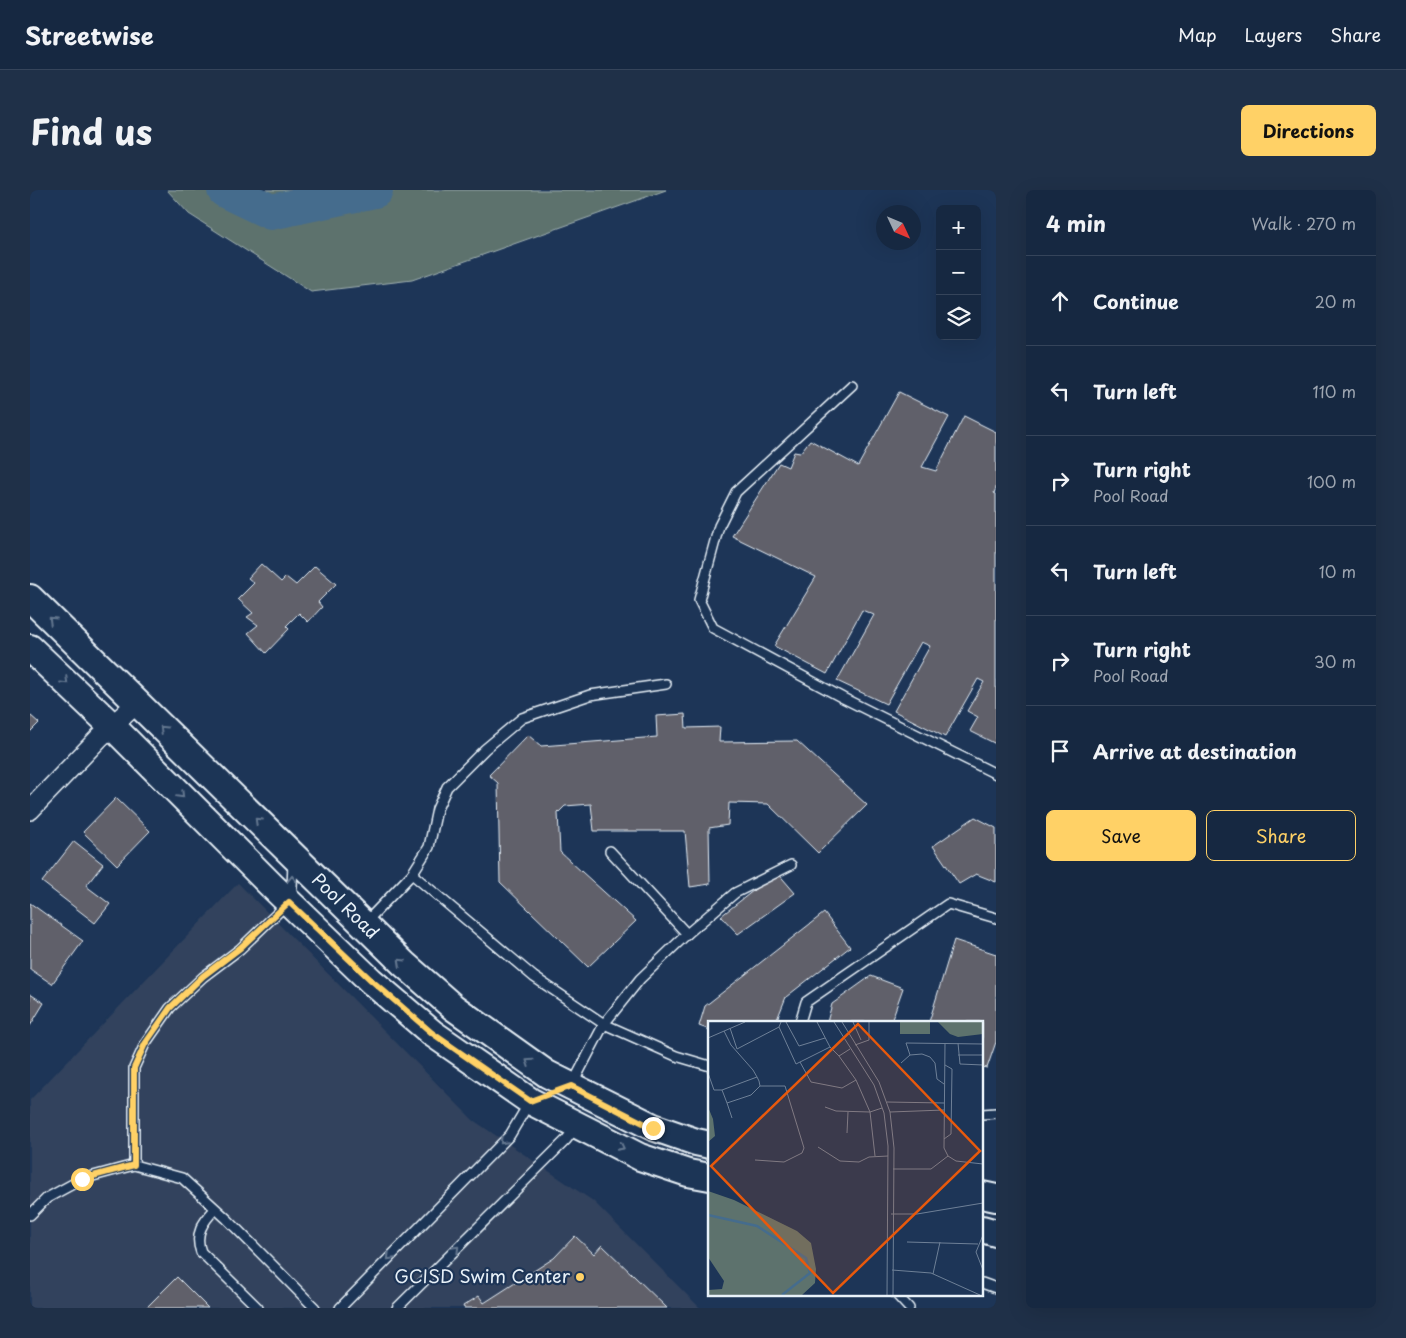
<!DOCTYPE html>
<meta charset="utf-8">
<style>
:root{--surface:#162841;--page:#1f3048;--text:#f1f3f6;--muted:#9ea6b1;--line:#35445a;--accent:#ffd166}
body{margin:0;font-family:"Playpen Sans",sans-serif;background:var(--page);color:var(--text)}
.controls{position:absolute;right:15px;top:15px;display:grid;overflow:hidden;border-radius:8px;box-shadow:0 5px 20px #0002}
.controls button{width:45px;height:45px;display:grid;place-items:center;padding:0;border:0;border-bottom:1px solid var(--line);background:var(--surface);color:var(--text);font:25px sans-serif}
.compass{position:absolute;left:846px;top:15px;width:45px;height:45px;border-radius:50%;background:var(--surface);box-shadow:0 5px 20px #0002;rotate:134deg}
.stop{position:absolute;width:15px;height:15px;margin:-11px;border:4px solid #ffd166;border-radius:50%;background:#fff}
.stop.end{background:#ffd166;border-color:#fff;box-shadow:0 1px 5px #0008}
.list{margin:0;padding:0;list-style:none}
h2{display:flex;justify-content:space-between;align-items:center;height:65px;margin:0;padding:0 20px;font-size:21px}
h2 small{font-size:16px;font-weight:400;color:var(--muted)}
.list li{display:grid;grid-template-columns:32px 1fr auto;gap:15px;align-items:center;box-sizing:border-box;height:90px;padding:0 20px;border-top:1px solid var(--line)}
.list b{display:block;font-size:19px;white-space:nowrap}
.list p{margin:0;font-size:16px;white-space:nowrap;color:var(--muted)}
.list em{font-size:16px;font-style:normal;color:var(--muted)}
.actions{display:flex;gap:10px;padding:15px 20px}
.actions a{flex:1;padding:11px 0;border:1px solid var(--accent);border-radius:8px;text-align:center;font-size:18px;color:var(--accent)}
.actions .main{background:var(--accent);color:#111}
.icon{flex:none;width:28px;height:28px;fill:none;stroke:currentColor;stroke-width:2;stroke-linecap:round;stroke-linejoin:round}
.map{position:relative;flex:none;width:966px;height:1118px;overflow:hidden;border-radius:8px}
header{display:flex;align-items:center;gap:30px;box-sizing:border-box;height:70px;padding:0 25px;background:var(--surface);border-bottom:1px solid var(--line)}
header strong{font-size:24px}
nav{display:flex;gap:28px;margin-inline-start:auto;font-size:18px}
.intro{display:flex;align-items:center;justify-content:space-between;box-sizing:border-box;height:120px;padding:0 30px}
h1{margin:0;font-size:35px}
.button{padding:12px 22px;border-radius:8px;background:var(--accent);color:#111;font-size:18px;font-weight:700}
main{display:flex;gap:30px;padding:0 30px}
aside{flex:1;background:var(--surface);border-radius:8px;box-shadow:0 5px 20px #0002}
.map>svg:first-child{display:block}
.built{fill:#31425d}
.green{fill:#5d726d;stroke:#a2b2b2}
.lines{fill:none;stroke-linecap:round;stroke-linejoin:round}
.river{stroke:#456c8d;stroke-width:36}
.building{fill:#61606b;stroke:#e8f1f8}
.service-casing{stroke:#e8f1f8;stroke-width:12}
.minor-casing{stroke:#e8f1f8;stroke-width:22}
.secondary-casing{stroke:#e8f1f8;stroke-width:30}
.service{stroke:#1d3557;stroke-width:9}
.minor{stroke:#1d3557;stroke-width:19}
.secondary{stroke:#1d3557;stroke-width:26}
.oneway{stroke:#64778f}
.route{stroke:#ffd166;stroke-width:6}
.poi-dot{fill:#ffd166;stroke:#1d3557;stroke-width:2}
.labels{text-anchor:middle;stroke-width:4.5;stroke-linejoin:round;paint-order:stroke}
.street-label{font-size:18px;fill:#e8f1f8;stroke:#1d3557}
.poi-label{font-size:18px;fill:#e8f1f8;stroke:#1d3557;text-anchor:end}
.inset-river{fill:none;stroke:#456c8d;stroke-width:2.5}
.inset-road{fill:none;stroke:#6e8097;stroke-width:1}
.view{fill:#e8590c;fill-opacity:0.15;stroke:#e8590c;stroke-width:2.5}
.inset-edge{fill:none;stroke:#e8f1f8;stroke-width:2.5}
</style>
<header>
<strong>Streetwise</strong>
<nav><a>Map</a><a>Layers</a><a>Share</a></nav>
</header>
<div class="intro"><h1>Find us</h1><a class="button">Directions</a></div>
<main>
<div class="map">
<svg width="966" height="1118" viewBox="0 0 966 1118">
<rect width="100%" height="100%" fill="#1d3557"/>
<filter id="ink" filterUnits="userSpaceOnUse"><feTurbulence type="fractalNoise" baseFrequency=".02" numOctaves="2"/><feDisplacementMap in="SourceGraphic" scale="10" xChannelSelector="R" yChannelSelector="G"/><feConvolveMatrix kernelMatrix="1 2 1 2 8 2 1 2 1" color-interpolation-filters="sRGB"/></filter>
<g filter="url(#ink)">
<path class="built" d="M208 693 443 930 563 1011 670 1118H0V910Z"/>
<path class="green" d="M137 0H636L382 90 281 102 159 24Z"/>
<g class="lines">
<path class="river" d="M195 0 241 22 345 0"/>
</g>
<g class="building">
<path d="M869 202 919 227 892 277 906 281 934 226 966 242V298L964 303 966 304V554L940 541 948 527 937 521 954 492 948 489 915 547 864 521 900 456 891 452 856 514 807 491 844 425 832 420 797 484 744 456 786 387 702 346 749 273 758 277 764 262 770 263 780 250 828 276Z"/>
<path d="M231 374 251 392 256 387 266 395 285 376 306 394 288 412 292 417 278 432 269 423 256 436 259 439 236 463 218 443 228 435 217 427 223 423 208 409 224 393 218 388Z"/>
<path d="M655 524 656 538 690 537 689 552 767 551 837 615 788 663 738 614 699 613 698 635 679 638 680 694 660 697 655 641H564L561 614 535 616 528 623 530 662 606 731 558 777 470 692 468 593 459 585 498 545 511 556 627 547 626 526Z"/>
<path d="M0 525 9 533 0 542Z"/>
<path d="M86 608 120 641 87 675 53 642Z"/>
<path d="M945 627 966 638V692L946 684 929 694 903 656Z"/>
<path d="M44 651 73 674 56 696 80 714 65 733 12 692Z"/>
<path d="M747 682 765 703 708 744 691 726Z"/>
<path d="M0 713 53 751 22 794 0 779Z"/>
<path d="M794 723 820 757 756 807 746 832H680V840L669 836 675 816Z"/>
<path d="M924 750 966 764V852L957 878 952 877V832H899Z"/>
<path d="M841 786 873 798 861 832H797L802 814Z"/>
<path d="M0 804 14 813 0 836Z"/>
<path d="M545 1046 564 1064 572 1055 637 1118H434L433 1116 449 1106 454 1113 524 1068Z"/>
<path d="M147 1087 178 1118H116Z"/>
</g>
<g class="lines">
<defs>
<g id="service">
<path d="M822 195 706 302 689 336 669 410 683 438 813 508 966 584"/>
<path d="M580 661 657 744"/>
<path d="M382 684 504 787 574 834 610 789 657 744 705 703 761 675"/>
<path d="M335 733 382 684 399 657 407 619 417 597 455 559 492 528 560 505 636 494"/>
<path d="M770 832 776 812 918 714 966 728"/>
<path d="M542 895 574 834 646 866 680 876"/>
<path d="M952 924 966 923"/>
<path d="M104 975V878L115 854 140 818 173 787 210 759 259 712 262 698 263 672"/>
<path d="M185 1019C173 1032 164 1044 171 1062L228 1118"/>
<path d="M0 1025 17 1008 52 989 104 975 152 988 197 1029 285 1118"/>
<path d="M952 1093 966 1098"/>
<path d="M866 1104 879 1118"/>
<path d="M310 1118 480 945 499 913"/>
<path d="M367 1118 536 950 546 937"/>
</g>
<path id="minor" d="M0 620 70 547 107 513"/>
<g id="secondary">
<path id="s1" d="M0 408 374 774 423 817 517 884 623 937 666 952 680 955"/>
<path d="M0 458 82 536 242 696 341 791 402 843 500 911 610 967 658 983 680 987"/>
<path d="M952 1005 966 1008"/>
<path d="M952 1039 966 1043"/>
</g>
</defs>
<use href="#service" class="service-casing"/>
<use href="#minor" class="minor-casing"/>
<use href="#secondary" class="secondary-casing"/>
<use href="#service" class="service"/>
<use href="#minor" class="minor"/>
<use href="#secondary" class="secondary"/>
</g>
<defs><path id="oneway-chevron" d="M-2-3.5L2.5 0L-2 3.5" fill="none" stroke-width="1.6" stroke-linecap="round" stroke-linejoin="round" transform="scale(1.25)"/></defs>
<g class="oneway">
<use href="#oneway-chevron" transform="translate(22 430) rotate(-136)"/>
<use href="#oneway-chevron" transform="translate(35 491) rotate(44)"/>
<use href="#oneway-chevron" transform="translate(133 539) rotate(-136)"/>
<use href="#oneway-chevron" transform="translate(151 605) rotate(45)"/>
<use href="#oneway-chevron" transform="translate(228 631) rotate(-136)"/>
<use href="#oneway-chevron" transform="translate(262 689) rotate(-89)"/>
<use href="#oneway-chevron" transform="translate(371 772) rotate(-137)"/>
<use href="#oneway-chevron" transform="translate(499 872) rotate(-146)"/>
<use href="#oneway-chevron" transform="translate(473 951) rotate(134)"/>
<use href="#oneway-chevron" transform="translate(591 957) rotate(27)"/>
<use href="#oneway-chevron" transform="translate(426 1059) rotate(-45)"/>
<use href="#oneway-chevron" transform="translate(360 1067) rotate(134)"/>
</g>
</g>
<g class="lines" filter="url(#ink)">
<path class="route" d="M52 989 104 975V878L115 854 140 818 173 786 210 758 259 712 341 790 402 843 500 911 541 896 623 938"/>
</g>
<circle class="poi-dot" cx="550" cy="1087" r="5"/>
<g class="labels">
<g class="street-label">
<text dy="6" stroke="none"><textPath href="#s1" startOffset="441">Pool Road</textPath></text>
</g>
<g class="poi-label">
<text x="540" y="1093">GCISD Swim Center</text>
</g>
</g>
<g transform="translate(678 831)">
<rect width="275" height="275" fill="#1d3557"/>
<path d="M192 1H222V13H192ZM230 1H275V13L250 16 242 13ZM0 86 5 98 7 115 0 121ZM0 170 26 179 89 210 103 222 108 248 107 262 94 274H0V269L14 268 16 260 0 236Z" fill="#5d726d"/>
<path class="inset-river" d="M0 194 49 205 98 237 102 252 74 274"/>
<path class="inset-road" d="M78 1 91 25 117 17M126 1 166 64 176 92 180 125 179 274M134 1 171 61 182 91 186 127 185 274M145 1 153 19M71 6 88 43 122 26 109 1M22 7 29 28M16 10 23 24 45 49 49 56 51 60 52 65 43 74 19 82 14 69 49 56M0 17 37 1M237 22 236 127 240 135 248 140 275 143M250 22 252 43 275 44M147 24 161 19V1M122 26 131 35 142 28M29 28 71 6 73 1M202 34 198 22 275 23M250 34H275M131 35 148 59 162 91 174 87M92 41 103 61 134 67 148 59M193 42 202 34 214 33 222 36 227 42 229 58 236 63M0 52 6 69H14M179 81 236 82M19 82 24 97M117 86 128 90 162 91 167 135M182 91 236 89M139 112 140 91M236 118 243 113 244 48 237 44M110 126 132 140 151 141 161 136 180 135M47 139 76 141 94 132 96 127 77 65H52M185 148H223L240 135M183 193H209L275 182M275 214 268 231 275 249M199 221 270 223M184 249 223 252 272 274M225 253 232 221"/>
<path class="view" d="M150 3 272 130 125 272 3 145Z"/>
<rect width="275" height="275" class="inset-edge"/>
</g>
</svg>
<div class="controls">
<button>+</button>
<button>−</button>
<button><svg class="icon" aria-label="layers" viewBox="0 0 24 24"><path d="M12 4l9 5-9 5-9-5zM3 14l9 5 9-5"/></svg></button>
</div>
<svg class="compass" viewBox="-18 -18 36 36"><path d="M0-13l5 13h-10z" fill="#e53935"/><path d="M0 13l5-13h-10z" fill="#9ea6b1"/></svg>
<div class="stop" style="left:52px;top:989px"></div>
<div class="stop end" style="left:623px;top:938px"></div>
</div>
<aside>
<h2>4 min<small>Walk · 270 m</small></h2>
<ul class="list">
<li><svg class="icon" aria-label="ahead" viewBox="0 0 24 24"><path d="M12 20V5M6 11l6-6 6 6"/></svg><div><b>Continue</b></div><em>20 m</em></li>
<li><svg class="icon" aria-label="left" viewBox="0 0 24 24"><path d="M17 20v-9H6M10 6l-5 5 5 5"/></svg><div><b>Turn left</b></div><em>110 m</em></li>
<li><svg class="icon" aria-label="right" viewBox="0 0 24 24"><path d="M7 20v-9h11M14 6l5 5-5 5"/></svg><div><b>Turn right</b><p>Pool Road</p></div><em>100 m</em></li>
<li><svg class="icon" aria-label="left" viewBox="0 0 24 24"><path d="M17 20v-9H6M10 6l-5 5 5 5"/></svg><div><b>Turn left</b></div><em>10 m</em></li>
<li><svg class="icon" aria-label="right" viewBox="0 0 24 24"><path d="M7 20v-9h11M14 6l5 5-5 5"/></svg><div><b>Turn right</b><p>Pool Road</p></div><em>30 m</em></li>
<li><svg class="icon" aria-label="arrive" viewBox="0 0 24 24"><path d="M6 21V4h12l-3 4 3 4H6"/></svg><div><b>Arrive at destination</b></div></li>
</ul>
<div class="actions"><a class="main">Save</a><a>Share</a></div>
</aside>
</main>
